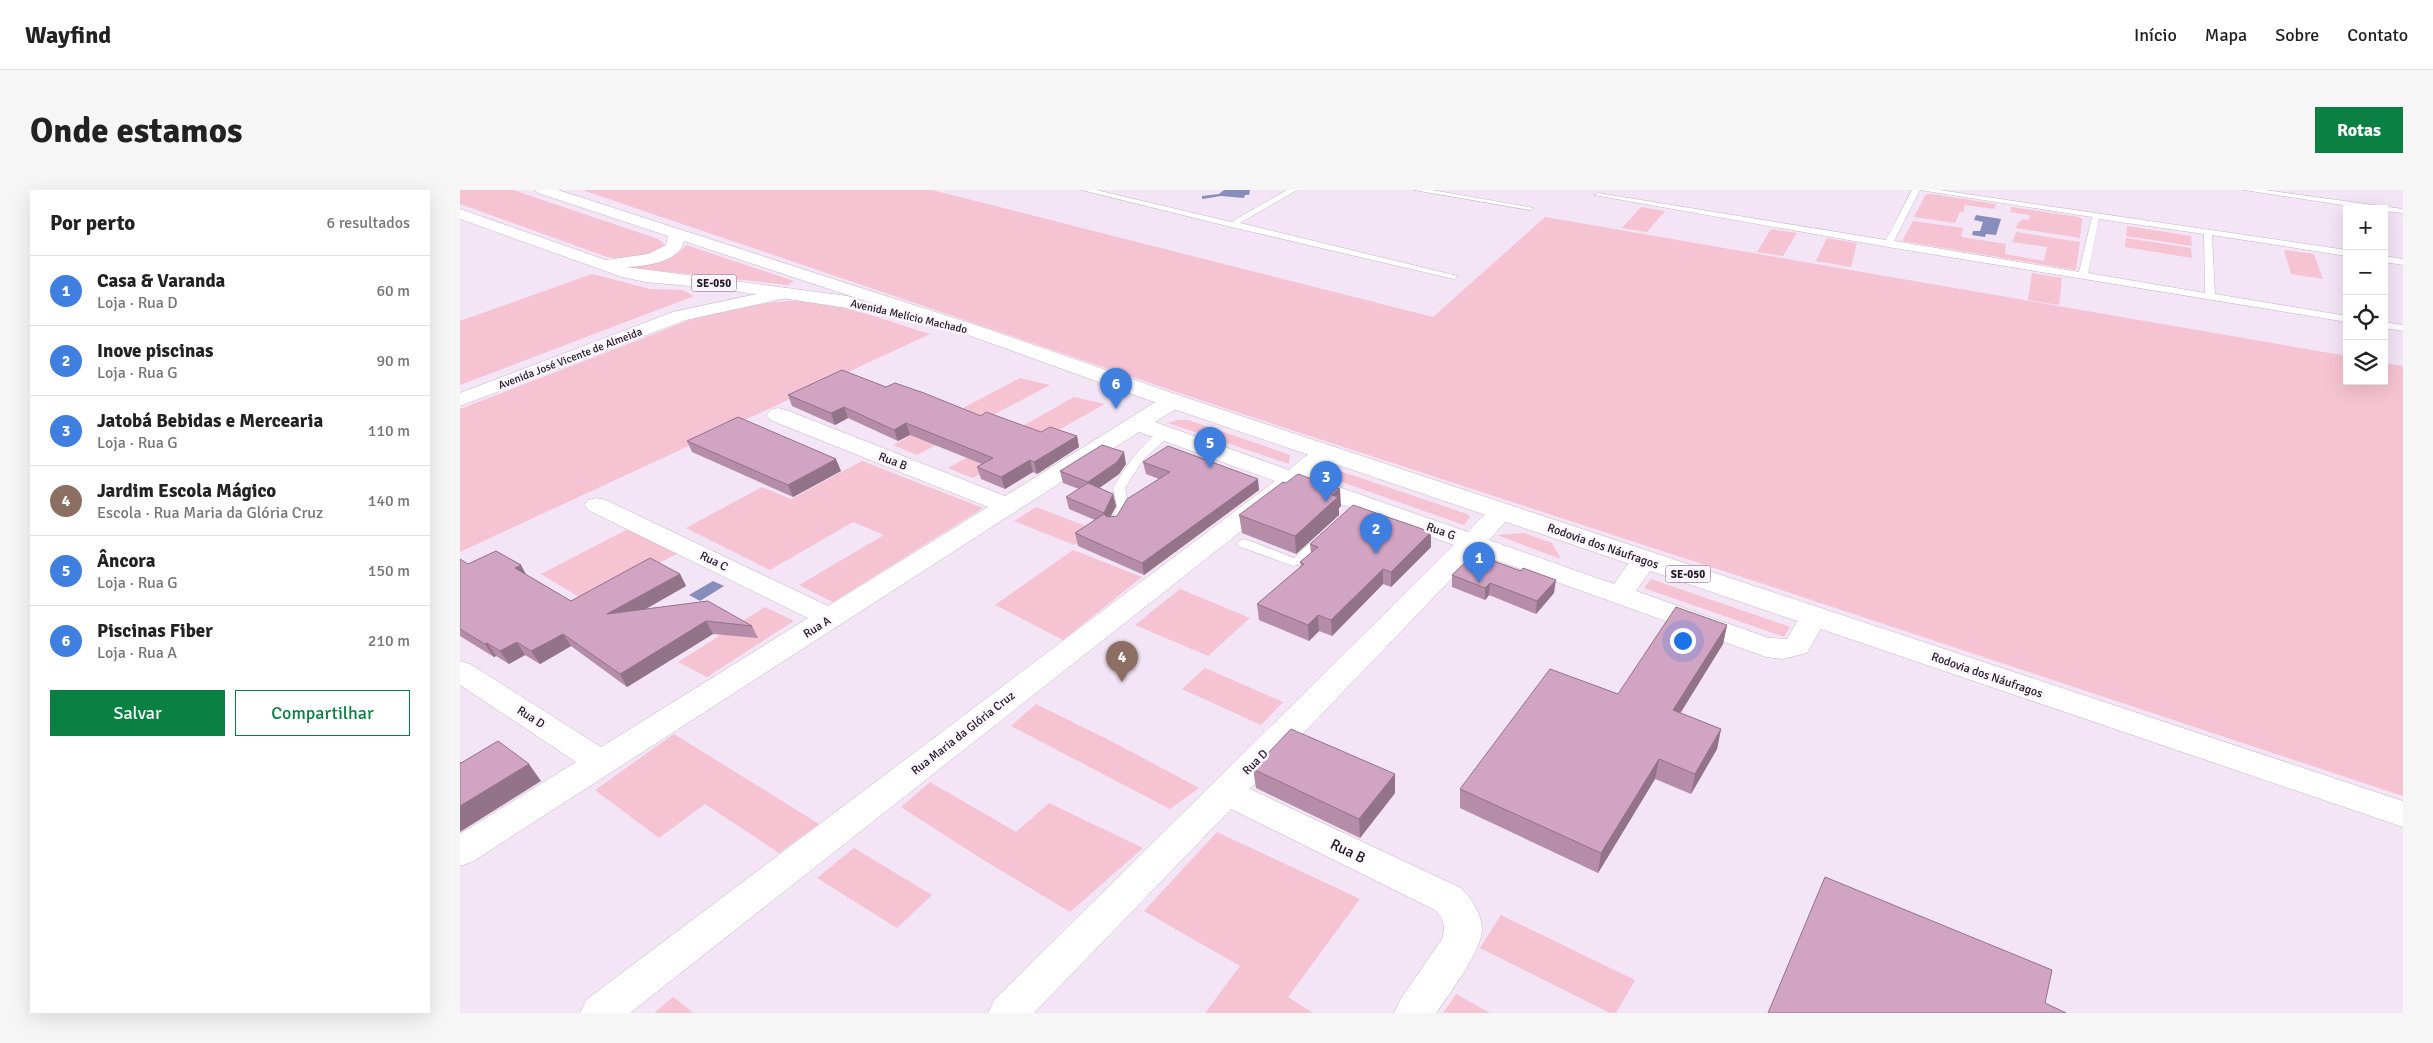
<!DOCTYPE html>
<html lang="pt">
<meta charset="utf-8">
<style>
:root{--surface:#fff;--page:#f6f6f6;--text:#222;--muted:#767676;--line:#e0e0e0;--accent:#0b8043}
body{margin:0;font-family:Signika,sans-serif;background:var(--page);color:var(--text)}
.controls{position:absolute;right:15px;top:15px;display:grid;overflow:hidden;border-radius:0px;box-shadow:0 5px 20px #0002}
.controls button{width:45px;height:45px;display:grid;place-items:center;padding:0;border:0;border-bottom:1px solid var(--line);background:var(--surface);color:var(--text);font:25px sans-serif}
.you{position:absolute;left:1222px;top:450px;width:18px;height:18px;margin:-12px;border:4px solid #fff;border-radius:50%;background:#1a73e8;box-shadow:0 0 0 8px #1a73e833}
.badge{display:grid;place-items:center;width:32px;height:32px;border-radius:50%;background:var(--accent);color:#fff;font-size:16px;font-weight:700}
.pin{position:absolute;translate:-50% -41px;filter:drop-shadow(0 1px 2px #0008)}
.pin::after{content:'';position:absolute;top:26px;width:18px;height:15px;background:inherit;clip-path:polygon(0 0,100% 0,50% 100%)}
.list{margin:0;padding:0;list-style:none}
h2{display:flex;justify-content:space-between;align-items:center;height:65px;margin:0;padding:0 20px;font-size:21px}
h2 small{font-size:16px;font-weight:400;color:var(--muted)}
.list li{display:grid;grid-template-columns:32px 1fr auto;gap:15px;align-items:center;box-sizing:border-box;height:70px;padding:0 20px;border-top:1px solid var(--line)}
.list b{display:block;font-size:19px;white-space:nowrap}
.list p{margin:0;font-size:16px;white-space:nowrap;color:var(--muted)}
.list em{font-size:16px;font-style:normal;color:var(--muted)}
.actions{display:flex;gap:10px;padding:15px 20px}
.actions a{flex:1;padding:11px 0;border:1px solid var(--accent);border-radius:0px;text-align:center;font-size:18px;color:var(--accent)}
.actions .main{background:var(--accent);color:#fff}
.icon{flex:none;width:28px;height:28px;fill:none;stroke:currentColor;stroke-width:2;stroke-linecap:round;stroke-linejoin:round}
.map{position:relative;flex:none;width:1943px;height:823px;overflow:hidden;border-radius:0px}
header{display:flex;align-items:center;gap:30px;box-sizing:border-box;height:70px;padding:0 25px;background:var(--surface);border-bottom:1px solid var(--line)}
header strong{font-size:24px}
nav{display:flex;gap:28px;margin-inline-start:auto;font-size:18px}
.intro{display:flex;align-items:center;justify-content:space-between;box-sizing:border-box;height:120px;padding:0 30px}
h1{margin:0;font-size:35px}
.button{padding:12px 22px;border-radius:0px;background:var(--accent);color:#fff;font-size:18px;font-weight:700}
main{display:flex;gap:30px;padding:0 30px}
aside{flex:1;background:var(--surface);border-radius:0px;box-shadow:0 5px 20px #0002}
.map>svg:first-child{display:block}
.green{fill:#f6c3d3}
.water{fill:#898dbb}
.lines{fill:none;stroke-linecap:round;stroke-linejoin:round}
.service-casing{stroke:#c4b6c7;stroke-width:1}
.minor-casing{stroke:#c4b6c7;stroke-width:1}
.tertiary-casing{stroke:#c4b6c7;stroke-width:1}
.primary-casing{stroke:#c4b6c7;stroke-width:1}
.service{fill:#fff;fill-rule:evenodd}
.minor{fill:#fff;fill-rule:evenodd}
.tertiary{fill:#fff;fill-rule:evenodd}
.primary{fill:#fff;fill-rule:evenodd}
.wall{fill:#b58da8}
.shaded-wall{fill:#937388}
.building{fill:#d2a4c3;stroke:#937388}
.labels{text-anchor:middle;stroke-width:5;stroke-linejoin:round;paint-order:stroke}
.shield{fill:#fcf4ff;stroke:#615b62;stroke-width:1}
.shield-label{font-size:11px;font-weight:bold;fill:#1e191f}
.far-street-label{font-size:11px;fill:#1e191f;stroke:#fcf4ff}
.street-label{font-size:12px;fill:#1e191f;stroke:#fcf4ff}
.near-street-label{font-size:15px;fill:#1e191f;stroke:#fcf4ff}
</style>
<header>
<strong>Wayfind</strong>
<nav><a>Início</a><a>Mapa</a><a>Sobre</a><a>Contato</a></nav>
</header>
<div class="intro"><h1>Onde estamos</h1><a class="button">Rotas</a></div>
<main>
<aside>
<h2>Por perto<small>6 resultados</small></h2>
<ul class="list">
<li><span class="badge" style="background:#3f7fe0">1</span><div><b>Casa &amp; Varanda</b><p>Loja · Rua D</p></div><em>60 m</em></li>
<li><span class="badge" style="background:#3f7fe0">2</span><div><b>Inove piscinas</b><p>Loja · Rua G</p></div><em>90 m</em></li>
<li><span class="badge" style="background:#3f7fe0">3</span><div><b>Jatobá Bebidas e Mercearia</b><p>Loja · Rua G</p></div><em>110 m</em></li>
<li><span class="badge" style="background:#8d6e63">4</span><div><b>Jardim Escola Mágico</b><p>Escola · Rua Maria da Glória Cruz</p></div><em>140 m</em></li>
<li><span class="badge" style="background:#3f7fe0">5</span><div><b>Âncora</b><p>Loja · Rua G</p></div><em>150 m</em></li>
<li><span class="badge" style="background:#3f7fe0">6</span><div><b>Piscinas Fiber</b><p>Loja · Rua A</p></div><em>210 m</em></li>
</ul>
<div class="actions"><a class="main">Salvar</a><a>Compartilhar</a></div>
</aside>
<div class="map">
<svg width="1943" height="823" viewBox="0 0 1943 823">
<rect width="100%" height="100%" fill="#f3e4f6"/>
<g class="green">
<path d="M0 0H53L198 49 205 55C194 68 163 70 147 67L0 14Z"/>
<path d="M122 0H472L973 127 1085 27 1887 166V191H1924V173L1943 176V606L1288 389 752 214Z"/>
<path d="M1466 4H1472L1536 14 1534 19 1505 15 1503 22H1500L1495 33 1454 27Z"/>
<path d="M1181 17 1205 21 1187 42 1162 38Z"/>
<path d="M1552 17 1619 27 1622 29 1620 48 1556 38 1558 32H1561L1562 29 1569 30 1570 25 1550 22Z"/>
<path d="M1453 31 1503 38 1501 47 1546 54 1545 64 1584 71 1587 57 1552 52 1556 42 1620 52 1616 80 1442 51Z"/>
<path d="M1667 36 1731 46 1732 56 1666 46Z"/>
<path d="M1311 39 1337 43 1323 66 1297 62Z"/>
<path d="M1367 48 1397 53 1391 77 1356 71Z"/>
<path d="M1666 48 1731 58 1732 68 1665 57Z"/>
<path d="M226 55 334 91 328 95 165 77C183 73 215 71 226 55Z"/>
<path d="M1824 60 1854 64 1863 89 1831 84Z"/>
<path d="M1572 83 1602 88 1599 115 1568 110Z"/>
<path d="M132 84 190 99 222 100 234 106 0 195V131Z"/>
<path d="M327 111C376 110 424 130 470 144L0 362V219L248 123 291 115Z"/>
<path d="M560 188 590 195 457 265 433 255Z"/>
<path d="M614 207 645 214 513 288 488 278Z"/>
<path d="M719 230H728L825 263 830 265 829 274 708 233Z"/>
<path d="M402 271 523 318 373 412 339 395 424 345 393 332 310 380 226 338 302 297 331 309Z"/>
<path d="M877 280 1007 324 1010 327 1004 335 856 283Z"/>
<path d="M576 317 636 340 614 355 554 331Z"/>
<path d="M168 339 218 363 127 412 81 384Z"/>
<path d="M1064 343 1092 353 1101 369 1037 345Z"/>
<path d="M613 360 682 387 603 450 535 415Z"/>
<path d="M1191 389 1330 437 1324 447 1184 398Z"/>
<path d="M720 399 790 428 748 466 675 435Z"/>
<path d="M305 417 334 431 247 487 218 472Z"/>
<path d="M745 478 823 512 801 535 722 499Z"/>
<path d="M576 514 655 553 739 598 710 619 551 536Z"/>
<path d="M214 544 359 634 319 663 245 614 199 648 135 600Z"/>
<path d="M470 592 556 642 589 613 683 658 610 722 525 671 441 617Z"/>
<path d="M757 642 900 709 828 807 853 823H745L780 776 684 721Z"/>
<path d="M394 658 472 705 437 738 357 688Z"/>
<path d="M1041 725 1175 790 1156 823H1150L1020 758Z"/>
<path d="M996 804 1030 823H983Z"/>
<path d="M213 807 234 823H194Z"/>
</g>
<g class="water">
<path d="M764 0H790L789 5H785L784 8 761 6 742 9V6L759 4Z"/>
<path d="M1516 25 1541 29 1536 45 1526 44 1525 47 1512 45 1513 41H1520L1523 32 1514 30Z"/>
<path d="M253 391 264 396 240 411 229 405Z"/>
</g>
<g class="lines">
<defs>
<g id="service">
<path d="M622 0H636L771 32 827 0H837L780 33 998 86 994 89 771 37Z"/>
<path d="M954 0H972L1074 18 1070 20Z"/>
<path d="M1452 0H1460L1434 51 1619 82 1632 27 1460 0H1479L1887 60V66L1752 45 1755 104 1887 126V132L1428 57 1134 5 1138 3 1426 50ZM1639 29 1744 44 1745 103 1628 83Z"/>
<path d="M1784 0H1805L1943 19V23L1924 21V19H1909Z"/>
<path d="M1924 66 1943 69V75L1924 72Z"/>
<path d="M1924 132 1943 135V141L1924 138Z"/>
<path d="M706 240 712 243 710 245 683 270 665 298C668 312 671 319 662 332H654L652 329 657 317 653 298C663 281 686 245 706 240Z"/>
<path d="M864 343 869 344 870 347 869 350 844 374 833 376 778 356 777 353 783 349 788 350 834 368 859 344Z"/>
</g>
<path id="minor" d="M713 205 721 206 724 211 721 216 695 232 829 280C843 269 856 254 874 258L878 263 850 287 1008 342C1021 329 1031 312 1051 317L1054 322 1029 350 1154 394C1166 378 1173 359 1194 364L1198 370 1176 401 1309 448 1327 449 1344 420 1354 417 1364 420 1368 426 1347 463 1323 469 1306 467 1016 363 790 599 1001 698C1011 708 1022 724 1022 739 1022 761 989 804 976 823H934L940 810 982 749C986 737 984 729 975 720L771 619 574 823H528L534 810 994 355 836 298 170 823H120L126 810 815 291 679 242 12 672 0 676V644L116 572 0 495V471L10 474 141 557 348 428 128 320 125 315 128 310 137 308 146 310 368 416 528 317 310 230 307 225 310 220 318 218 326 220 545 306 705 206Z"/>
<path id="tertiary" d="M325 98 331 99 334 103 331 107 226 130 0 216V203L213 122Z"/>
<path id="primary" d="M75 0H98L522 137 721 206 1943 611V637L705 216 508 145 224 51C219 73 185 76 166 77L387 106 394 108 396 112 394 116 387 118 262 99 186 92 162 87 0 29V19L146 70 188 64 206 55 208 46 78 3Z"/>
</defs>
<use href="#service" class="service-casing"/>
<use href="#minor" class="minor-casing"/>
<use href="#tertiary" class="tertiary-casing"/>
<use href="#primary" class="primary-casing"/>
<use href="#service" class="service"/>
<use href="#minor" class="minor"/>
<use href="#tertiary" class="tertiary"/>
<use href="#primary" class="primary"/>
</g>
<g class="wall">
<path d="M426 197 521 226 581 242 617 246 619 257 577 284 573 282 545 299 521 289 517 277 522 274 450 245 438 251 388 228 375 235 332 216 328 205Z"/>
<path d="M227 251 381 281 333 307 232 262Z"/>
<path d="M683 272 799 300 684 385 618 356 615 343 635 330 609 319 606 307 619 299 603 293 600 281 666 274 659 284 639 298 653 304 656 316 651 326H657L699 289 686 284Z"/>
<path d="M881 316 879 318V325L836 364 782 343 779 325Z"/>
<path d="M971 342V357L931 397 923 394 872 446 859 441 849 451 799 430 797 414 841 376 840 372 851 364 850 354Z"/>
<path d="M0 369 8 374 67 385 111 411 220 384 226 396 186 419 292 436 298 448 253 444 167 497 111 456 80 474 65 465 49 474 36 466 34 467 0 446Z"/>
<path d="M992 385 1094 403 1076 424 1029 405 1025 410 992 397Z"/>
<path d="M1267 435 1263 454 1220 523 1261 539 1257 559 1231 604 1195 589 1138 683 1000 618V599L1158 504Z"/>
<path d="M793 579 935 584V603L900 648 796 598Z"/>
</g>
<g class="shaded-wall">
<path d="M384 217 388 228 375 235 371 223Z"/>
<path d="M446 233 450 245 438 251 434 240Z"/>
<path d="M617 246 619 257 577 284 574 272Z"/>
<path d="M664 262 666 274 659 284 631 304 628 292Z"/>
<path d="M376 269 381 281 333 307 328 295Z"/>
<path d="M570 270 573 282 545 299 541 287Z"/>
<path d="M798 289 799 300 684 385 682 373Z"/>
<path d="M880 299 881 316 879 318V325L836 364 835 346 872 305Z"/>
<path d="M653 304 656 316 646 335 644 323Z"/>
<path d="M971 342V357L931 397V382Z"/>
<path d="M61 375 68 388 55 378Z"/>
<path d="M923 379V394L872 446 871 430Z"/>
<path d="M220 384 226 396 155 436 147 424Z"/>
<path d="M1096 390 1094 403 1076 424 1077 411Z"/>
<path d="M1030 393 1029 405 1025 410V398Z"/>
<path d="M858 425 859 441 849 451 848 435Z"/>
<path d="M246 431 253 444 167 497 160 484Z"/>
<path d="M1267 435 1263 454 1210 540 1213 520Z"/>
<path d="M103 444 111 456 80 474 71 461Z"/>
<path d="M57 452 65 465 49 474 40 461Z"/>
<path d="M27 453 36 466 34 467 25 454Z"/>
<path d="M1261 539 1257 559 1231 604 1235 584Z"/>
<path d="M1199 569 1195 589 1138 683 1141 663Z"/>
<path d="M69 574 81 591 0 642V616Z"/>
<path d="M935 584V603L900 648 899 629Z"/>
</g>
<g class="building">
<path d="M382 180 426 197 435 193 464 203 521 226 526 222 581 242 590 237 617 246 574 272 570 270 541 287 517 277 533 268 446 233 434 240 384 217 371 223 328 205Z"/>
<path d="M278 227 376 269 328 295 227 251Z"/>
<path d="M642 255 664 262 657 272 628 292 600 281Z"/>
<path d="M708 256 798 289 682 373 615 343 644 324 647 327 657 326 667 309 710 282 683 272Z"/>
<path d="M838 284 880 299 872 305 878 307 835 346 779 325 823 292 826 293Z"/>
<path d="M628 293 653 304 644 323 606 307Z"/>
<path d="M893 315 971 342 931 382 923 379 871 430 858 425 848 435 797 414 844 374 840 372 858 357 850 354Z"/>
<path d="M36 361 61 375 55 378 111 411 190 368 220 384 147 424 248 411 292 436 246 431 160 484 103 444 71 461 57 452 40 461 27 453 25 454 0 439V369L8 374Z"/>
<path d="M1014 364 1061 381 1063 378 1096 390 1077 411 1030 393 1025 398 992 385Z"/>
<path d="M1216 417 1267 435 1213 520 1261 539 1235 584 1199 569 1141 663 1000 599 1090 479 1158 504Z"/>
<path d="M831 539 935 584 899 629 793 579Z"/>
<path d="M38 551 69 574 0 616V572L1 573Z"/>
<path d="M1365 687 1592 780 1585 813 1606 823H1308Z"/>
</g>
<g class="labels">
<g class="shield">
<rect x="231.5" y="84.5" width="45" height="17" rx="4"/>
<rect x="1205.5" y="375.5" width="45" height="17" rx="4"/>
</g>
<g class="shield-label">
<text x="254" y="97">SE-050</text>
<text x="1228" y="388">SE-050</text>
</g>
<g class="far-street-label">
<text transform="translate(449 126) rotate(13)" y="4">Avenida Melício Machado</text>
<text transform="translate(110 168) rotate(-21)" y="4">Avenida José Vicente de Almeida</text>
</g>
<g class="street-label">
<text transform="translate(433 271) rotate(21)" y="4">Rua B</text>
<text transform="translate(981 341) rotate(20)" y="4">Rua G</text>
<text transform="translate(1143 356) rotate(19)" y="4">Rodovia dos Náufragos</text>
<text transform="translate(254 371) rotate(26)" y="4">Rua C</text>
<text transform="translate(357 437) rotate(-32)" y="4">Rua A</text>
<text transform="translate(1527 485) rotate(19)" y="4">Rodovia dos Náufragos</text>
<text transform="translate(71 527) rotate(33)" y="4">Rua D</text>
<text transform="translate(503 543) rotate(-38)" y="4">Rua Maria da Glória Cruz</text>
<text transform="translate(795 572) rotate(-45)" y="4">Rua D</text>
</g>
<g class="near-street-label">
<text transform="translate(888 661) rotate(26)" y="5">Rua B</text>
</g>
</g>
</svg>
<div class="controls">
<button>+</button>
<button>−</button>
<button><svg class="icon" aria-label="locate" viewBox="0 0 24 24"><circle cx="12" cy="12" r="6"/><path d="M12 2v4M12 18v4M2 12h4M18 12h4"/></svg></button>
<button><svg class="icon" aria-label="layers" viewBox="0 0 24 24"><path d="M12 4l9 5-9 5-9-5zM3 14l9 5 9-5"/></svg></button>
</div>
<div class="you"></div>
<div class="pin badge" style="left:1019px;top:393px;background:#3f7fe0">1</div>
<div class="pin badge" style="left:916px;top:364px;background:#3f7fe0">2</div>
<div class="pin badge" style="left:866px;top:312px;background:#3f7fe0">3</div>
<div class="pin badge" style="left:662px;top:492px;background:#8d6e63">4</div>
<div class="pin badge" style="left:750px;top:278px;background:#3f7fe0">5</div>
<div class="pin badge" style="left:656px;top:219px;background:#3f7fe0">6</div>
</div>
</main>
